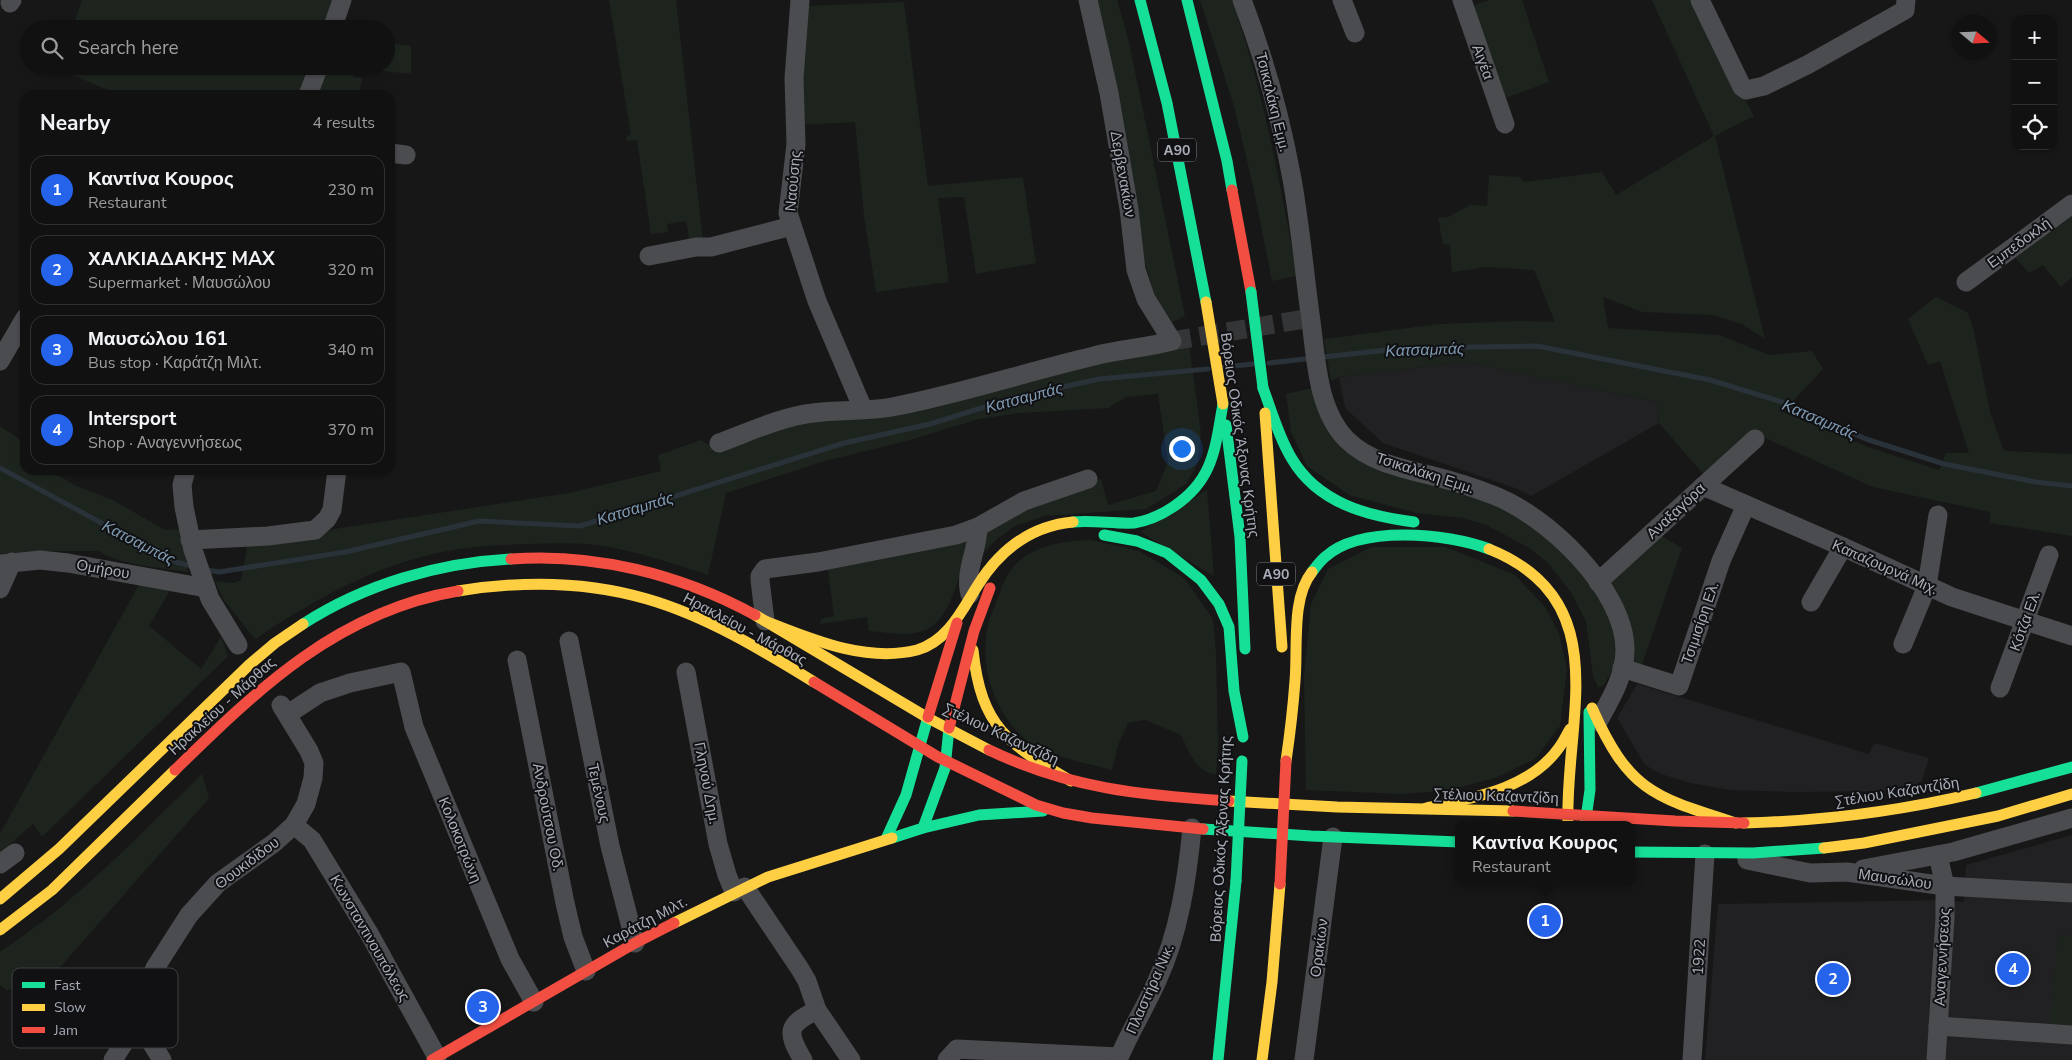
<!DOCTYPE html>
<meta charset="utf-8">
<style>
:root{--surface:#111;--page:#1e1f1f;--text:#f1f3f6;--muted:#9c9d9f;--line:#303131;--accent:#2563eb}
body{margin:0;font-family:"Nunito Sans",sans-serif;background:var(--page);color:var(--text)}
.controls{position:absolute;right:15px;top:15px;display:grid;overflow:hidden;border-radius:10px;box-shadow:0 1px 4px #0004}
.controls button{width:45px;height:45px;display:grid;place-items:center;padding:0;border:0;border-bottom:1px solid var(--line);background:var(--surface);color:var(--text);font:25px sans-serif}
.compass{position:absolute;left:1952px;top:15px;width:45px;height:45px;border-radius:50%;background:var(--surface);box-shadow:0 1px 4px #0004;rotate:109deg}
.you{position:absolute;left:1181px;top:448px;width:18px;height:18px;margin:-12px;border:4px solid #fff;border-radius:50%;background:#1a73e8;box-shadow:0 0 0 8px #1a73e833}
.badge{display:grid;place-items:center;width:32px;height:32px;border-radius:50%;background:var(--accent);color:#fff;font-size:16px;font-weight:700}
.pin{position:absolute;translate:-50% -50%;border:2px solid #fff;box-shadow:0 1px 5px #0006}
.popup{position:absolute;left:1455px;top:821px;width:180px;height:65px;box-sizing:border-box;display:grid;place-content:center;border-radius:10px;background:var(--surface);filter:drop-shadow(0 1px 4px #0005);font-size:16px;white-space:nowrap;color:var(--muted)}
.popup b{font-size:19px;color:var(--text)}
.popup::after{content:'';position:absolute;left:50%;top:100%;margin-left:-10px;border:10px solid transparent;border-top-color:var(--surface)}
.list{margin:0;padding:0;list-style:none}
h2{display:flex;justify-content:space-between;align-items:center;height:65px;margin:0;padding:0 20px;font-size:21px}
h2 small{font-size:16px;font-weight:400;color:var(--muted)}
.list li{display:grid;grid-template-columns:32px 1fr auto;gap:15px;align-items:center;box-sizing:border-box;height:70px;margin:0 10px 10px;padding:0 10px;border:1px solid var(--line);border-radius:15px}
.list b{display:block;font-size:19px;white-space:nowrap}
.list p{margin:0;font-size:16px;white-space:nowrap;color:var(--muted)}
.list em{font-size:16px;font-style:normal;color:var(--muted)}
.icon{flex:none;width:28px;height:28px;fill:none;stroke:currentColor;stroke-width:2;stroke-linecap:round;stroke-linejoin:round}
.map{position:relative;flex:none;width:2072px;height:1060px;overflow:hidden}
.search{position:absolute;background:var(--surface);box-shadow:0 1px 4px #0004;left:20px;top:20px;width:375px;height:55px;display:flex;align-items:center;gap:12px;box-sizing:border-box;padding:0 18px;border-radius:28px;color:var(--muted);font-size:19px}
.panel{position:absolute;background:var(--surface);box-shadow:0 1px 4px #0004;left:20px;top:90px;width:375px;height:385px;border-radius:15px}
.map>svg:first-child{display:block}
.built{fill:#212123}
.green{fill:#1d241e}
.lines{fill:none;stroke-linecap:round;stroke-linejoin:round}
.stream{stroke:#2a3239;stroke-width:5}
.street-tunnel{stroke:#343537;stroke-width:19;stroke-dasharray:19 9;stroke-linecap:butt}
.street{stroke:#4b4c50;stroke-width:19}
.fast{stroke:#16e098;stroke-width:11}
.slow{stroke:#ffcf43;stroke-width:11}
.jam{stroke:#f24e42;stroke-width:11}
.fast-bridge{stroke:#16e098;stroke-width:11}
.slow-bridge{stroke:#ffcf43;stroke-width:11}
.jam-bridge{stroke:#f24e42;stroke-width:11}
.labels{text-anchor:middle;stroke-width:4;stroke-linejoin:round;paint-order:stroke}
.shield{fill:#111113;stroke:#7b7e86;stroke-width:1}
.shield-label{font-size:14px;font-weight:bold;fill:#a8adb8}
.street-label{font-size:15px;fill:#a8adb8;stroke:#111113}
.water-label{font-size:16px;font-style:italic;fill:#7f9bb3;stroke:#111113}
.key{fill:#111113;stroke:#3e4045;stroke-width:1}
.key-label{font-size:14px;fill:#a8adb8}
</style>
<div class="map">
<svg width="2072" height="1060" viewBox="0 0 2072 1060">
<rect width="100%" height="100%" fill="#171717"/>
<g class="built">
<path d="M1466 362 1657 402 1659 423 1531 496 1515 488 1383 443 1345 408 1339 377Z"/>
<path d="M1637 684 1869 754 1874 743 1929 758 1922 781 1901 791 1792 792 1729 790 1690 783 1661 774 1645 765 1617 718Z"/>
<path d="M2072 835V1060H1705L1718 904 1939 900 1964 902 1966 865Z"/>
</g>
<g class="green">
<path d="M82 0H334L324 29H72Z"/>
<path d="M609 0H676L703 241 690 243 686 221 667 224 668 232 651 234 637 140 627 141 626 136 631 135Z"/>
<path d="M1092 0H1117L1129 42 1185 316 1171 323 1155 296 1139 243Z"/>
<path d="M1200 0H1232C1263 89 1280 183 1297 276L1272 281 1253 186 1234 106Z"/>
<path d="M1489 0H1522L1549 82 1503 99 1470 7Z"/>
<path d="M1652 0H1693L1723 60 1754 116 1715 136 1765 339 1742 324 1713 315 1642 312 1603 297 1608 328 1719 335 1769 355 1812 351 1823 369 1783 412 1868 447 1939 470 1946 453H1969L1940 361 1928 365 1908 319 1936 297 1967 312 1973 327 1990 412 2004 451 2072 454V536L1990 523V512L1873 487 1752 432 1705 476 1659 423 1657 402 1466 362 1339 377 1331 381 1324 339 1439 324 1521 321 1555 322 1534 270 1487 267 1452 272 1450 245 1443 244 1438 218 1448 217 1470 205 1487 206 1489 175 1519 177 1524 182 1602 172 1616 195 1714 136Z"/>
<path d="M904 2 928 186 1023 177 1036 263 976 274 964 197 938 198 949 282 876 292 864 216 855 122 799 125 805 6Z"/>
<path d="M386 43 411 46V74L354 68 353 77 362 78 359 95H314L327 66H386Z"/>
<path d="M59 66H310L299 95H120L58 69Z"/>
<path d="M2072 214V277L2061 287 2043 265 2029 273 2012 254Z"/>
<path d="M1189 345 1201 433 1197 465 1186 484 1146 509 1044 516 1015 526 997 539 978 558 984 532 1052 495 1101 479 1108 505 1156 491 1168 462 1158 394 1126 397 1108 408 1020 413 979 419 910 440 825 461 726 493 708 575C676 564 643 554 610 547 585 542 556 543 530 544 494 545 456 547 421 557 361 573 306 605 255 639L223 599 215 581 233 583 241 580 248 543 306 538 334 529 569 493 661 471 658 455 701 440 714 448 776 425 1105 358Z"/>
<path d="M1312 388C1320 414 1322 426 1342 446L1490 501 1558 542 1609 608 1619 659 1603 686 1598 687 1593 676 1586 621 1570 591 1548 563 1528 547 1486 525 1463 518 1416 513 1349 495 1307 466 1291 432 1286 394Z"/>
<path d="M0 426 25 443V470H54L58 475 74 485 113 500 165 530 180 529 188 572C161 568 121 565 98 551H33L0 554Z"/>
<path d="M1207 490 1214 576 1140 532Z"/>
<path d="M1660 535 1682 548 1641 667 1629 660 1607 583Z"/>
<path d="M970 537C962 564 953 621 923 631 906 637 886 632 869 631L867 617 820 624 821 619 834 616 827 563Z"/>
<path d="M1091 540 1139 551 1184 578 1213 619 1216 651 1218 748 1216 774C1197 774 1188 750 1181 735L1145 720 1128 723 1118 745 1112 770C1089 764 1043 755 1026 740 994 713 979 666 988 625 990 617 994 608 997 600 1003 585 1006 573 1019 561 1039 544 1066 541 1091 540Z"/>
<path d="M1372 547H1446L1515 575 1545 607 1559 633 1567 669 1560 726 1535 759 1495 778 1445 791 1401 794 1306 790 1304 675 1311 604 1328 569Z"/>
<path d="M141 581 172 587 149 626 201 669 221 637 228 656 42 837 33 824 0 853V834Z"/>
<path d="M202 774 209 798 40 990 32 983 7 990 0 985V952C75 903 138 837 202 774Z"/>
<path d="M2058 935 2072 936V1027L2050 1025Z"/>
</g>
<g class="lines">
<g class="stream">
<path d="M1269 363 1405 348 1537 346 1710 380 1782 402 1866 439 1944 464 2036 482 2072 486"/>
<path d="M1224 367 1253 364"/>
<path d="M0 468 120 533 159 550 176 562 195 567"/>
<path d="M206 570 219 572 345 552 479 521 580 526 844 443 930 424 1017 397 1099 379 1208 369"/>
</g>
<path class="street-tunnel" d="M1172 341 1311 318"/>
<g class="street">
<path d="M800 0 794 78 796 144 788 213 817 301 863 409"/>
<path d="M1242 0C1264 57 1281 119 1292 179 1300 224 1304 269 1310 314 1316 354 1316 408 1346 439 1370 463 1405 469 1437 477 1456 482 1475 488 1493 495 1546 515 1625 589 1625 650 1625 676 1610 700 1598 722"/>
<path d="M1342 0 1355 33"/>
<path d="M1462 0 1505 124"/>
<path d="M1700 0 1742 87 1746 90 1764 86 1807 65 1905 10 1906 0"/>
<path d="M10 3 12 0"/>
<path d="M332 29 342 0"/>
<path d="M308 95 319 66"/>
<path d="M390 153 406 155"/>
<path d="M649 256 696 247H711L792 226"/>
<path d="M1966 282 2072 204"/>
<path d="M0 361 25 318"/>
<path d="M719 443C749 432 780 417 813 413 839 409 866 412 892 407 960 394 1026 372 1094 356 1120 349 1146 348 1172 341L1146 299 1136 270 1129 209 1109 93 1088 0"/>
<path d="M186 470 182 485 184 507 193 550 210 599 238 645"/>
<path d="M1703 486 1843 547 1952 597 2072 636"/>
<path d="M190 540 268 536 315 530 327 519 332 510 337 470"/>
<path d="M0 564 40 560 68 563 206 588"/>
<path d="M1598 582 1755 439"/>
<path d="M0 589 12 562"/>
<path d="M970 594C964 571 978 550 978 527"/>
<path d="M1811 602 1843 547"/>
<path d="M765 621 760 580V576L765 569 818 562 956 535 978 527 1024 501 1088 479"/>
<path d="M569 641 610 846 635 943"/>
<path d="M1903 644 1927 586 1938 515"/>
<path d="M517 660 565 903 573 937 586 971"/>
<path d="M1622 668 1679 686 1721 561 1746 505"/>
<path d="M686 672 718 844 727 875 734 892"/>
<path d="M2000 688 2049 555"/>
<path d="M288 714 320 693 350 683 401 672 414 727 510 959 534 1002"/>
<path d="M294 825 312 840 370 935 437 1057"/>
<path d="M1747 860 1810 873 1847 872 1945 886 2072 893"/>
<path d="M0 864 15 853"/>
<path d="M1863 869 1953 852 2072 818"/>
<path d="M745 887 800 969 807 981 817 1010 851 1060"/>
<path d="M134 1022 149 1039 162 1060"/>
<path d="M1938 1026 2072 1035"/>
<path d="M113 1060 129 1035 155 968 189 915 218 883 274 843 294 825 306 804 313 778 314 763 309 751 281 705"/>
<path d="M803 1060C786 1031 787 1025 817 1010"/>
<path d="M947 1060 957 1049 1119 1057"/>
<path d="M1118 1060C1129 1033 1145 1008 1157 981 1179 933 1187 880 1192 828"/>
<path d="M1304 1060 1333 837"/>
<path d="M1692 1060 1705 854"/>
<path d="M1936 1060 1945 918V886L1938 855"/>
</g>
<g class="fast">
<path d="M1140 0 1167 103 1206 302"/>
<path d="M1187 0 1227 161 1232 190"/>
<path d="M1263 388C1272 412 1279 438 1292 459 1318 503 1367 516 1414 522"/>
<path d="M1226 425 1240 537 1245 649"/>
<path d="M1073 522C1093 520 1114 524 1134 523 1148 521 1161 515 1173 507 1214 480 1215 448 1223 404"/>
<path d="M1104 535 1137 541 1167 553 1201 580 1219 604 1229 627 1234 691 1243 737"/>
<path d="M1312 572C1316 567 1320 561 1325 557 1360 525 1447 533 1489 549"/>
<path d="M303 624C365 584 438 563 511 559"/>
<path d="M1976 793 2072 767"/>
<path d="M1585 825 1590 790 1589 712"/>
<path d="M923 828 979 815 1043 811"/>
<path d="M1203 829 1311 836 1459 842"/>
<path d="M892 838 923 828 945 768 949 728"/>
<path d="M886 839 906 795 928 717"/>
<path d="M1631 852 1753 853 1824 848"/>
<path d="M1218 1060 1236 881"/>
</g>
<g class="slow">
<path d="M1265 413 1282 647"/>
<path d="M1489 549C1618 601 1564 720 1568 825"/>
<path d="M458 591C520 581 586 581 647 599 706 616 762 650 814 682"/>
<path d="M755 615 928 718 989 750"/>
<path d="M765 621C811 639 866 663 917 650 948 641 962 610 978 585 1000 550 1031 526 1073 522"/>
<path d="M973 650C981 727 1008 744 1071 781"/>
<path d="M1592 708C1629 791 1653 797 1736 823"/>
<path d="M1286 761C1290 734 1293 708 1295 681 1298 648 1291 598 1312 572"/>
<path d="M1229 801 1337 807 1513 811"/>
<path d="M1426 808C1472 798 1528 790 1558 749 1563 743 1566 736 1570 729"/>
<path d="M1744 823C1823 821 1900 811 1976 793"/>
<path d="M1824 848 1864 843 1998 816 2072 794"/>
<path d="M0 899 59 849 249 665 275 643 303 624"/>
<path d="M674 923 768 877 892 838"/>
<path d="M0 930 52 890 175 770"/>
<path d="M1262 1060 1272 982 1280 884"/>
</g>
<g class="jam">
<path d="M1232 190 1251 292"/>
<path d="M511 559C595 553 680 574 755 615"/>
<path d="M814 682 938 757 1036 805 1063 813 1092 818 1203 829"/>
<path d="M928 717 957 623"/>
<path d="M949 728 974 631 990 588"/>
<path d="M989 750C1071 789 1140 795 1229 801"/>
<path d="M175 770C258 689 338 611 458 591"/>
<path d="M1513 811 1675 821 1744 823"/>
<path d="M432 1060 635 943 674 923"/>
</g>
<g class="fast-bridge">
<path d="M1251 292 1263 388"/>
<path d="M1236 881 1242 761"/>
</g>
<path class="slow-bridge" d="M1206 302 1223 404"/>
<path class="jam-bridge" d="M1280 884 1286 761"/>
</g>
<g class="labels">
<g class="shield">
<rect x="1158" y="138.5" width="38" height="23" rx="4"/>
<rect x="1257" y="562.5" width="38" height="23" rx="4"/>
</g>
<g class="shield-label">
<text x="1177" y="155">Α90</text>
<text x="1276" y="579">Α90</text>
</g>
<g class="street-label">
<text transform="translate(1483 62) rotate(70)" y="5">Αιγέα</text>
<text transform="translate(1273 102) rotate(76)" y="5">Τσικαλάκη Εμμ.</text>
<text transform="translate(1123 174) rotate(80)" y="5">Δερβενακίων</text>
<text transform="translate(793 181) rotate(-85)" y="5">Ναούσης</text>
<text transform="translate(2019 243) rotate(-36)" y="5">Εμπεδοκλή</text>
<text transform="translate(1240 435) rotate(82)" y="5">Βόρειος Οδικός Άξονας Κρήτης</text>
<text transform="translate(1425 473) rotate(18)" y="5">Τσικαλάκη Εμμ.</text>
<text transform="translate(1676 511) rotate(-43)" y="5">Αναξαγόρα</text>
<text transform="translate(1885 567) rotate(24)" y="5">Καπαζουρνά Μιχ.</text>
<text transform="translate(103 569) rotate(10)" y="5">Ομήρου</text>
<text transform="translate(2025 621) rotate(-70)" y="5">Κότζα Ελ.</text>
<text transform="translate(1700 623) rotate(-71)" y="5">Τσιμισίρη Ελ.</text>
<text transform="translate(745 629) rotate(28)" y="5">Ηρακλείου - Μάρθας</text>
<text transform="translate(222 706) rotate(-42)" y="5">Ηρακλείου - Μάρθας</text>
<text transform="translate(1001 734) rotate(25)" y="5">Στέλιου Καζαντζίδη</text>
<text transform="translate(707 783) rotate(79)" y="5">Γληνού Δημ.</text>
<text transform="translate(1897 792) rotate(-9)" y="5">Στέλιου Καζαντζίδη</text>
<text transform="translate(599 793) rotate(78)" y="5">Τεμένους</text>
<text transform="translate(1496 796) rotate(2)" y="5">Στέλιου Καζαντζίδη</text>
<text transform="translate(548 817) rotate(79)" y="5">Ανδρούτσου Οδ.</text>
<text transform="translate(1221 839) rotate(-87)" y="5">Βόρειος Οδικός Άξονας Κρήτης</text>
<text transform="translate(460 840) rotate(68)" y="5">Κολοκοτρώνη</text>
<text transform="translate(247 863) rotate(-37)" y="5">Θουκιδίδου</text>
<text transform="translate(1895 879) rotate(8)" y="5">Μαυσώλου</text>
<text transform="translate(645 922) rotate(-28)" y="5">Καράτζη Μιλτ.</text>
<text transform="translate(370 938) rotate(60)" y="5">Κωνσταντινουπόλεως</text>
<text transform="translate(1319 948) rotate(-83)" y="5">Ορακίων</text>
<text transform="translate(1699 957) rotate(-86)" y="5">1922</text>
<text transform="translate(1942 957) rotate(-87)" y="5">Αναγεννήσεως</text>
<text transform="translate(1150 989) rotate(-66)" y="5">Πλαστήρα Νικ.</text>
</g>
<g class="water-label">
<text transform="translate(1425 349) rotate(-2)" y="6">Κατσαμπάς</text>
<text transform="translate(1024 397) rotate(-15)" y="6">Κατσαμπάς</text>
<text transform="translate(1820 419) rotate(23)" y="6">Κατσαμπάς</text>
<text transform="translate(635 508) rotate(-17)" y="6">Κατσαμπάς</text>
<text transform="translate(139 542) rotate(27)" y="6">Κατσαμπάς</text>
</g>
</g>
<rect x="12" y="968" width="166" height="80" rx="8" class="key"/>
<rect x="22" y="982" width="23" height="6" fill="#16e098"/>
<rect x="22" y="1004" width="23" height="7" fill="#ffcf43"/>
<rect x="22" y="1027" width="23" height="6" fill="#f24e42"/>
<g class="key-label">
<text x="54" y="990">Fast</text>
<text x="54" y="1012">Slow</text>
<text x="54" y="1035">Jam</text>
</g>
</svg>
<div class="controls">
<button>+</button>
<button>−</button>
<button><svg class="icon" aria-label="locate" viewBox="0 0 24 24"><circle cx="12" cy="12" r="6"/><path d="M12 2v4M12 18v4M2 12h4M18 12h4"/></svg></button>
</div>
<svg class="compass" viewBox="-18 -18 36 36"><path d="M0-13l5 13h-10z" fill="#e53935"/><path d="M0 13l5-13h-10z" fill="#9c9d9f"/></svg>
<div class="you"></div>
<div class="pin badge" style="left:1545px;top:921px">1</div>
<div class="popup"><b>Καντίνα Κουρος</b>Restaurant</div>
<div class="pin badge" style="left:1833px;top:979px">2</div>
<div class="pin badge" style="left:483px;top:1007px">3</div>
<div class="pin badge" style="left:2013px;top:969px">4</div>
<div class="search"><svg class="icon" aria-label="search" viewBox="0 0 24 24"><circle cx="10" cy="10" r="6"/><path d="M15 15l6 6"/></svg>Search here</div>
<section class="panel">
<h2>Nearby<small>4 results</small></h2>
<ul class="list">
<li><span class="badge">1</span><div><b>Καντίνα Κουρος</b><p>Restaurant</p></div><em>230 m</em></li>
<li><span class="badge">2</span><div><b>ΧΑΛΚΙΑΔΑΚΗΣ MAX</b><p>Supermarket · Μαυσώλου</p></div><em>320 m</em></li>
<li><span class="badge">3</span><div><b>Μαυσώλου 161</b><p>Bus stop · Καράτζη Μιλτ.</p></div><em>340 m</em></li>
<li><span class="badge">4</span><div><b>Intersport</b><p>Shop · Αναγεννήσεως</p></div><em>370 m</em></li>
</ul>
</section>
</div>
